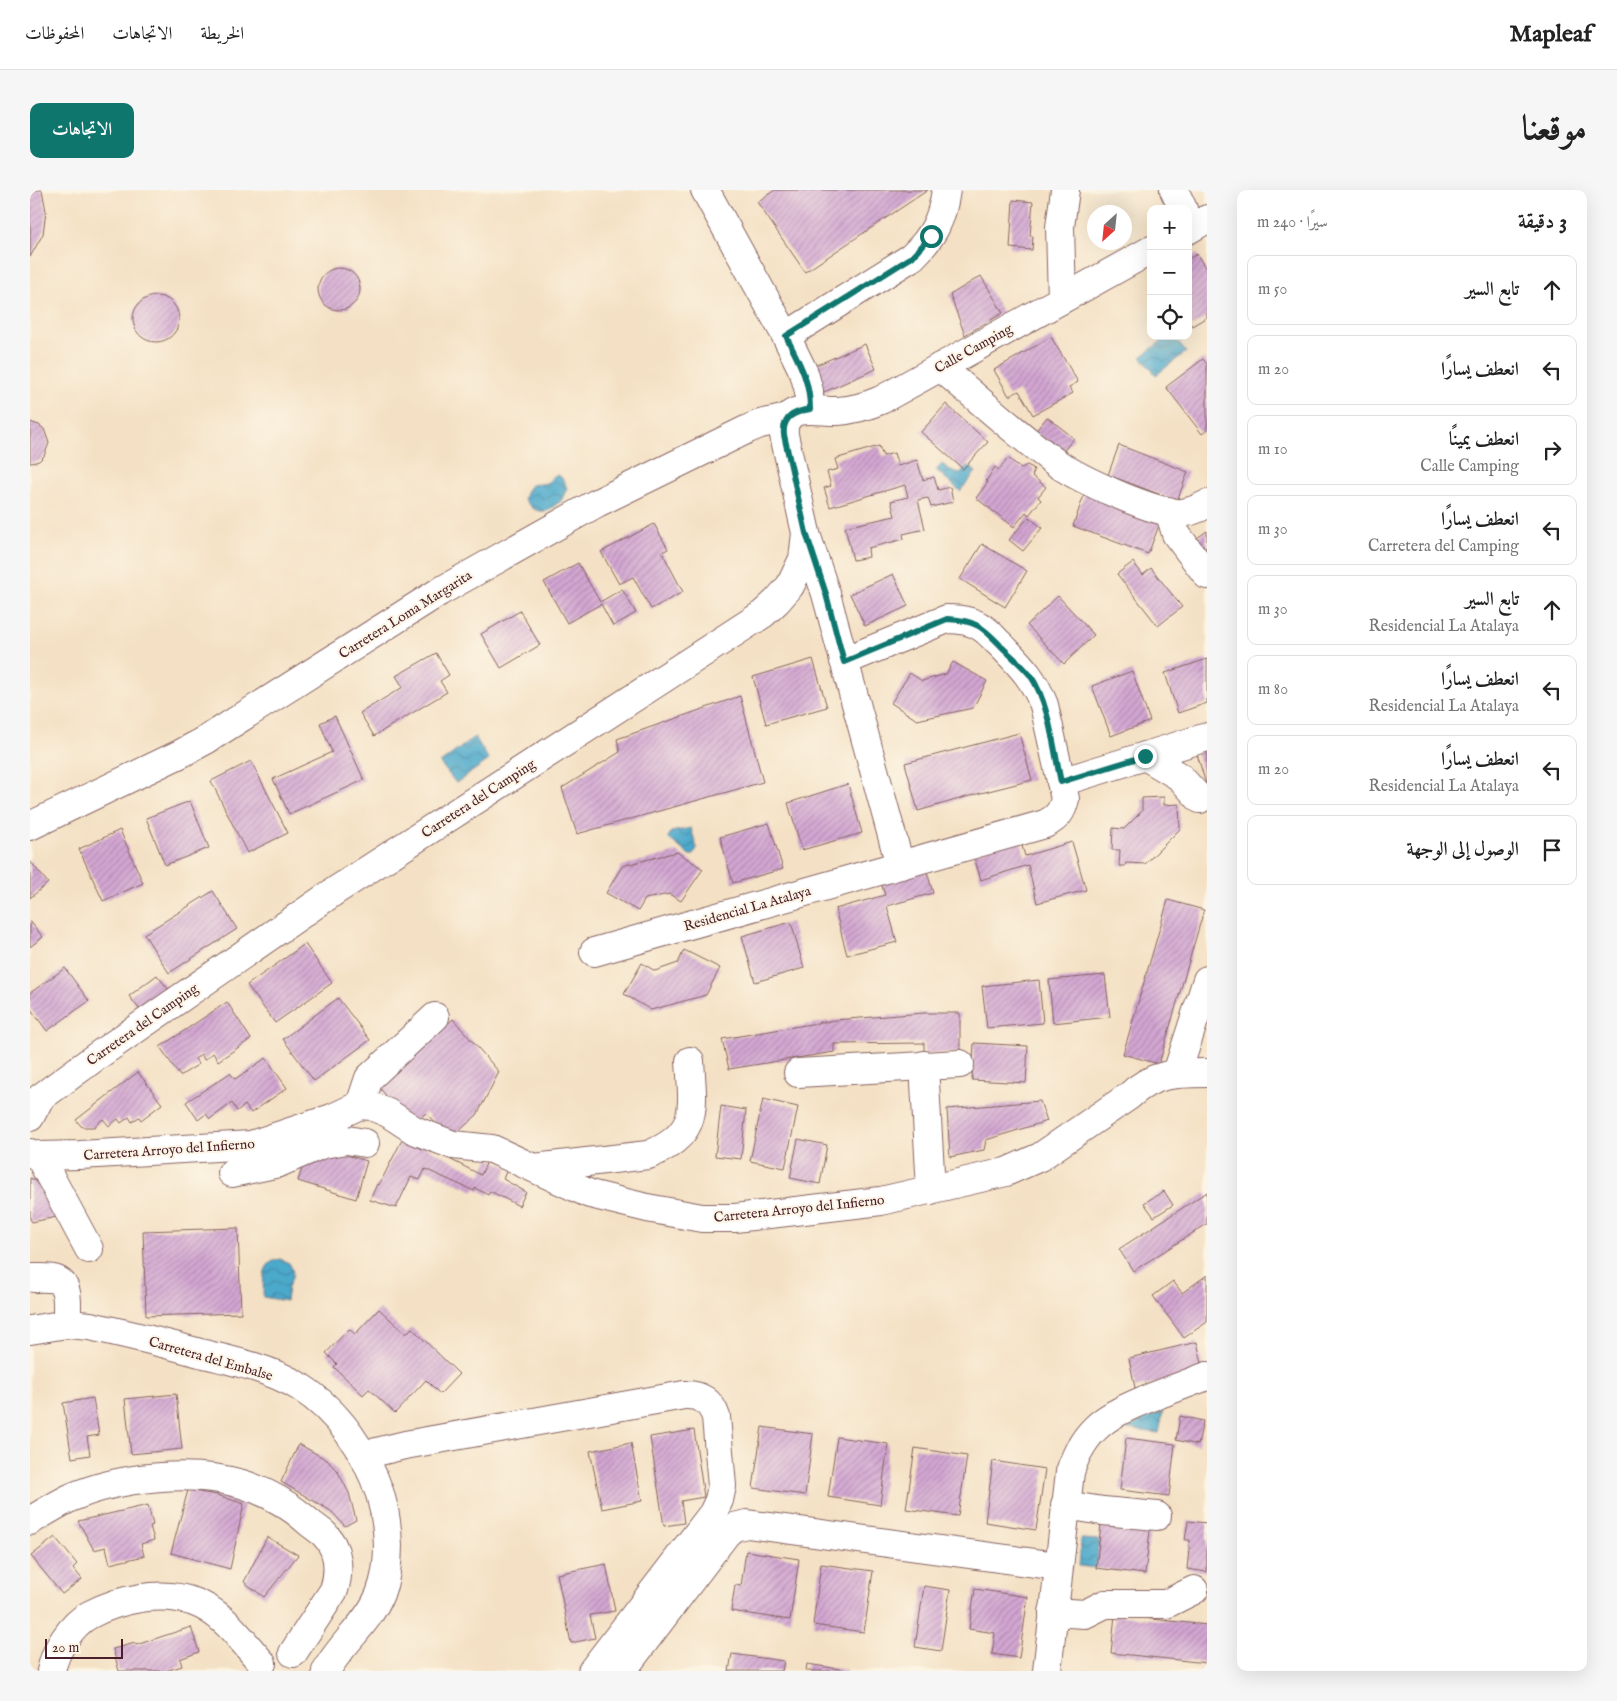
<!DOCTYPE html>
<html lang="ar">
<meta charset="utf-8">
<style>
:root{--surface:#fff;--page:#f6f6f6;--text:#222;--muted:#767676;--line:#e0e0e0;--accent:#0f766e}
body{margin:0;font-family:"IM FELL English",Amiri,serif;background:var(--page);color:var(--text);direction:rtl}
.controls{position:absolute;right:15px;top:15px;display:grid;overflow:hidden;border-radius:10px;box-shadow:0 5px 20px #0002}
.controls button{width:45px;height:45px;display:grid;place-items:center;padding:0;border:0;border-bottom:1px solid var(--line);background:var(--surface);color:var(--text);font:25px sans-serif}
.compass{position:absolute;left:1057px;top:15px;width:45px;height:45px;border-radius:50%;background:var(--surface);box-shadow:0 5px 20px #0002;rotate:207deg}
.scale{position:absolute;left:15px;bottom:12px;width:78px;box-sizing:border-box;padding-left:5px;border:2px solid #4a1f2b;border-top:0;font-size:14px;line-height:18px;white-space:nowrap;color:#4a1f2b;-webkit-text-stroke:4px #fcf5e5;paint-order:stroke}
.stop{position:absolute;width:15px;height:15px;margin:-11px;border:4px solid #0f766e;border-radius:50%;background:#fff}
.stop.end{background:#0f766e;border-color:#fff;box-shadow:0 1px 5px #0008}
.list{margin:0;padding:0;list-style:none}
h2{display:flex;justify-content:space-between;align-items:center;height:65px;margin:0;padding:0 20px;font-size:21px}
h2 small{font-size:16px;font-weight:400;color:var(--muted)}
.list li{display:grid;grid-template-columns:32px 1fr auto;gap:15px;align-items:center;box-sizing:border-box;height:70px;margin:0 10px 10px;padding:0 10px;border:1px solid var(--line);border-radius:10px}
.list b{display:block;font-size:19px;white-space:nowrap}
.list p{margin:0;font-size:16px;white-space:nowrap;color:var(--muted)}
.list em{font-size:16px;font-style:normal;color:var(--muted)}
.icon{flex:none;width:28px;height:28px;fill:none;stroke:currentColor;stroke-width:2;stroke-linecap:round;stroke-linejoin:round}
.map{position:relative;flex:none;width:1177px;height:1481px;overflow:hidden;direction:ltr;border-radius:10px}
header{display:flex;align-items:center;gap:30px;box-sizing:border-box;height:70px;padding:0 25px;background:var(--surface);border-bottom:1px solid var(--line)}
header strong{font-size:24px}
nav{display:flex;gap:28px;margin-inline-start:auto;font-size:18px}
.intro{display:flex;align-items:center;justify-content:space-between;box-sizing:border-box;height:120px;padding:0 30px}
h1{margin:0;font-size:35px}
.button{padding:12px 22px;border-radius:10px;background:var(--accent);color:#fff;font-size:18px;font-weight:700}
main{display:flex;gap:30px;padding:0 30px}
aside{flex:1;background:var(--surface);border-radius:10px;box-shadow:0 5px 20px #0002}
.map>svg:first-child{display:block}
.water{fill:url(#water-waves);stroke:#4b647b}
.building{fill:url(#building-hatch)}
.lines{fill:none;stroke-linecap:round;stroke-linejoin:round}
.minor-casing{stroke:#866361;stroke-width:30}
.minor{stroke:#fff;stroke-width:28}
.route{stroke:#0f766e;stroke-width:6}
.labels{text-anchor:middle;stroke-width:4;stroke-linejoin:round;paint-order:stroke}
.street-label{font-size:14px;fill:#4a1f2b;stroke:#fcf5e5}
</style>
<header>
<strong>Mapleaf</strong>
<nav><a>الخريطة</a><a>الاتجاهات</a><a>المحفوظات</a></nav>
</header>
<div class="intro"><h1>موقعنا</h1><a class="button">الاتجاهات</a></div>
<main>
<aside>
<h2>3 دقيقة<small>سيرًا · 240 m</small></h2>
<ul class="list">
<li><svg class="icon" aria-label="ahead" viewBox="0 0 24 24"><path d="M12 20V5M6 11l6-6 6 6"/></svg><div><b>تابع السير</b></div><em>50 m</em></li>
<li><svg class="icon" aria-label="left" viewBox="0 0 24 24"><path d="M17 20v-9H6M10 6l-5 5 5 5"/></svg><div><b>انعطف يسارًا</b></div><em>20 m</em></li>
<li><svg class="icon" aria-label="right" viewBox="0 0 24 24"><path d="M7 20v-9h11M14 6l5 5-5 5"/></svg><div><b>انعطف يمينًا</b><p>Calle Camping</p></div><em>10 m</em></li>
<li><svg class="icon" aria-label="left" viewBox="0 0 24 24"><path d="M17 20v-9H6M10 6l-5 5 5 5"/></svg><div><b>انعطف يسارًا</b><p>Carretera del Camping</p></div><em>30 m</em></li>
<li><svg class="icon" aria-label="ahead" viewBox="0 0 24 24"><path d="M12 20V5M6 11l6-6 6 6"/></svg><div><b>تابع السير</b><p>Residencial La Atalaya</p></div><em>30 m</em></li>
<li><svg class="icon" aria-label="left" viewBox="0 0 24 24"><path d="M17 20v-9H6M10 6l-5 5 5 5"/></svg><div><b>انعطف يسارًا</b><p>Residencial La Atalaya</p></div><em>80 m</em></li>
<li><svg class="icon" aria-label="left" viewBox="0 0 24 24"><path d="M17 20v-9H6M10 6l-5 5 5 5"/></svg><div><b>انعطف يسارًا</b><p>Residencial La Atalaya</p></div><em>20 m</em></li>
<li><svg class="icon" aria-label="arrive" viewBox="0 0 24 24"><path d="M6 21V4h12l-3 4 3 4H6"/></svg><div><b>الوصول إلى الوجهة</b></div></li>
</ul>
</aside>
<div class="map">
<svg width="1177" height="1481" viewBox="0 0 1177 1481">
<defs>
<pattern id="water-waves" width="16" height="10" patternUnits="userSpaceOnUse" patternTransform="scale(1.25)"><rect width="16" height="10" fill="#4ca9cb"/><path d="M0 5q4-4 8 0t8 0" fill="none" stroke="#4189a5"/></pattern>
<pattern id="building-hatch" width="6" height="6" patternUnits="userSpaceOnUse" patternTransform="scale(1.25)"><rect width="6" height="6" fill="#d3a7d3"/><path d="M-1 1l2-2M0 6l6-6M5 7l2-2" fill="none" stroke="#ad87ab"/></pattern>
</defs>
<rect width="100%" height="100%" fill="#fcf5e5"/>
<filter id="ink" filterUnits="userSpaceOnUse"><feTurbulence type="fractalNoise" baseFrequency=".02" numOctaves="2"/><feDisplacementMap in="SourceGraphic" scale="10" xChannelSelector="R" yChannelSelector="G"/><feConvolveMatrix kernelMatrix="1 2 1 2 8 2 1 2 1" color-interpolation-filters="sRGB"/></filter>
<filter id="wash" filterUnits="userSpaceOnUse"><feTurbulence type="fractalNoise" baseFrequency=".0096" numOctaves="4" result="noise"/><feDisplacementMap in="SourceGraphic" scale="20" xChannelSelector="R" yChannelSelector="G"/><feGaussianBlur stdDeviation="1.12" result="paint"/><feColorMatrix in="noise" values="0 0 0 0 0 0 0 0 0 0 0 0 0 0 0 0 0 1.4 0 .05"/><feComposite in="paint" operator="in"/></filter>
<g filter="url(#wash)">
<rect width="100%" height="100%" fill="#f4e1c5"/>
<g class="water">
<path d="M1138 146H1143L1156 162 1126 185 1111 167Z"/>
<path d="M912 274 920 280 930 283 939 276 946 282 930 301 906 280Z"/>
<path d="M527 285 532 288 537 298 531 311 517 321C505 322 500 318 494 308L498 299 501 295C509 293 518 296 522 287Z"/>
<path d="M445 547 459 570 426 593 410 573Z"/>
<path d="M661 638 667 658 664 665H659L638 648 641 642Z"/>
<path d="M250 1069 259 1073C266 1084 262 1087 258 1097 257 1102 257 1106 256 1111L233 1107C234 1092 230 1072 250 1069Z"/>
<path d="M1133 1222 1129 1243 1097 1239 1116 1228Z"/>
<path d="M1051 1349 1069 1350 1066 1378 1049 1376Z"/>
</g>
<g id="blocks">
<g class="building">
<path d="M0 0H12L16 21 13 44 0 67Z"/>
<path d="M745 0H898L775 82 727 12Z"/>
<path d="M983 10 1003 12 1000 46H1003L1002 60 980 58Z"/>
<path d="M1167 64 1177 81V127L1162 136 1158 130V69Z"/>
<circle cx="309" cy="99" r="21"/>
<path d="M951 86 973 123 935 145 920 105Z"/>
<circle cx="126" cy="129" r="23"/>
<path d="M1021 147 1048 192 1039 197 1043 203 1003 225 989 201 979 206 964 180Z"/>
<path d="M835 154 846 179 794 202 782 177Z"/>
<path d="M1173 169 1177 174V240L1172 244 1136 197Z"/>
<path d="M916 214 958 252 933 279 891 242Z"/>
<path d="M1017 227 1044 248 1032 263 1005 242Z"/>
<path d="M0 232 9 235 14 239 19 253 14 266 9 271 2 273H0Z"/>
<path d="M1089 255 1158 282 1147 311 1078 285Z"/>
<path d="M849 256 853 266 864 263 868 276 887 270 893 290 904 287 908 300 920 297 923 312 901 317 898 308 888 310 895 339 873 344 874 349 838 358 839 367 823 370 815 337 865 326 861 311 878 307 875 295 800 317 794 298 801 296 797 282 808 279 805 269Z"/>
<path d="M978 268 991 278 997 275 1003 278 1004 281 1002 286 1016 297 1008 307 1011 310 999 325 996 322 984 337 946 308 958 292 956 291 965 277 969 280Z"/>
<path d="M1057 297 1133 325 1118 364 1043 336Z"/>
<path d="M999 327 1012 338 993 361 979 350Z"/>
<path d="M624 334 638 359 632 362 653 402 621 419 603 387 589 394 571 362Z"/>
<path d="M1177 341V360L1167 348Z"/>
<path d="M952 354 997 381 975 417 930 389Z"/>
<path d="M1103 372 1113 385 1121 378 1152 417 1128 436 1087 384Z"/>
<path d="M548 373 570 412 592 399 606 423 583 436 571 414 537 433 514 392Z"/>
<path d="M863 384 878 416 835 436 820 404Z"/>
<path d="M1028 406 1064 445 1034 474 997 435Z"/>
<path d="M490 421 510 455 471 478 451 444Z"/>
<path d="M406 463 419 485 410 491 417 502 344 546 330 523 373 497 366 486Z"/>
<path d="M783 469 797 517 736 534 723 487Z"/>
<path d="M1177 469V513L1148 523 1135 483Z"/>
<path d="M923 472 957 491 943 518 887 530 861 513 880 483 892 491 916 484Z"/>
<path d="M1102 481 1120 531 1081 546 1062 496Z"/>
<path d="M710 506 733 592 547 644 532 598 590 562 587 549Z"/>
<path d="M305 526 334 590 259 624 243 589 302 562 290 533Z"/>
<path d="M989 543 1002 590 943 605 888 621 875 573Z"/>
<path d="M1177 558V597L1166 561Z"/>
<path d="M221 571 258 643 217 663 181 591Z"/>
<path d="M818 594 832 643 772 660 758 613Z"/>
<path d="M1134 607V615L1149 614 1150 639 1115 674 1096 673 1095 676H1089L1090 660H1082L1083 638 1094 639 1112 621V608Z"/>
<path d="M160 611 179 658 135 675 116 628Z"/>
<path d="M739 633 753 679 703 693 690 647Z"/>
<path d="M90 640 113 693 73 711 49 659Z"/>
<path d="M990 649 995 666 1042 652 1056 700 1007 713 998 675 951 690 943 664Z"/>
<path d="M647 662 673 679 651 711 639 704 615 709 608 721 576 703 592 676Z"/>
<path d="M0 671 18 693 0 708Z"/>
<path d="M896 678 903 703 857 716 867 752 817 765 805 719 855 705 850 690Z"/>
<path d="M183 701 207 739 139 783 114 744Z"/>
<path d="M1138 710 1174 720 1129 874 1093 864Z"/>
<path d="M0 731 13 747 0 757Z"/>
<path d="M761 732 774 778 725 792 712 746Z"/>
<path d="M275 754 302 793 245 833 217 795Z"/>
<path d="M654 760 690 778 676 805 621 820 594 804 612 773 625 781 648 773Z"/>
<path d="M35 778 59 811 17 841 0 818V803Z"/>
<path d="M127 785 142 804 114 825 99 806Z"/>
<path d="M1075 785 1080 827 1023 833 1019 790Z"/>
<path d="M1009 790 1013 833 957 838 952 796Z"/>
<path d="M308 808 340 850 284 891 253 849Z"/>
<path d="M197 812 221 849 188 871 183 863 174 870 171 864 165 869 169 874 150 886 130 857Z"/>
<path d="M894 823H930V863H894V853L804 854V862L699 879 692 849 805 830Z"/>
<path d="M423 829 469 882 447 925 420 949 396 923 386 931 373 925 347 895Z"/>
<path d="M944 853 998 856 996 893 942 890Z"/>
<path d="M236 868 257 898 221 923 215 915 207 921 202 913 180 929 176 924 168 930 156 912 200 883 205 889Z"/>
<path d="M108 882 132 914 111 930 109 927 102 932 99 927 91 933 88 929 79 936 73 929 64 937H52L46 930Z"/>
<path d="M733 909 768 917 755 978 720 971Z"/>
<path d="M1010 911 1017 931 956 950 954 960 920 967 917 919Z"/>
<path d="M691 916 716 920 711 969 685 966Z"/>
<path d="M374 946 451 985 458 969 478 977 473 989 496 1002 489 1016 460 1001 458 1005 445 998 444 1001 395 979 390 990 381 987 366 1018 340 1010 347 994 349 995Z"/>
<path d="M768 949 797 955 790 994 760 988Z"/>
<path d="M299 960 337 971 326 1009 268 991 276 965Z"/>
<path d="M0 988 7 991 27 1027 2 1032 0 1029Z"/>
<path d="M1134 1001 1143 1015 1124 1027 1114 1013Z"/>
<path d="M1177 1002V1034L1103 1081 1089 1059Z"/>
<path d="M208 1038 211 1123 116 1126 113 1041Z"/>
<path d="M1177 1085V1132L1154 1148 1123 1106 1143 1091 1152 1103Z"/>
<path d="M349 1119 376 1144 382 1138 429 1184 410 1204 396 1190 365 1223 339 1199 333 1205 304 1177 307 1174 296 1163 319 1139 325 1144Z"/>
<path d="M1167 1152 1174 1182 1105 1198 1099 1168Z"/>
<path d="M146 1204 152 1259 101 1264 95 1209Z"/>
<path d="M63 1208 69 1245 57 1247 60 1265 42 1268 33 1213Z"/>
<path d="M1150 1226 1173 1231 1168 1255 1146 1250Z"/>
<path d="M732 1237 783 1244 775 1305 723 1298Z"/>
<path d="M664 1240 674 1307 651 1311 654 1333 634 1336 620 1247Z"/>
<path d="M807 1247 858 1254 850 1315 798 1307Z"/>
<path d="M1096 1248 1145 1254 1139 1306 1090 1300Z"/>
<path d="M601 1253 612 1311 572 1319 560 1261Z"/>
<path d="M269 1254 297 1270 308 1282 319 1303 326 1330 315 1336 301 1321 251 1292Z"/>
<path d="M885 1258 937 1266 928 1326 876 1319Z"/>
<path d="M963 1271 1015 1279 1006 1340 955 1332Z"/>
<path d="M158 1300 187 1305 214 1314 200 1379 141 1363Z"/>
<path d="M118 1315 123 1335 120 1336 124 1350 111 1354 114 1366 80 1374 76 1357 64 1360 48 1331Z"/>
<path d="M1072 1326 1121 1332 1115 1384 1066 1378Z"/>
<path d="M1158 1331 1177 1333V1382L1157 1379 1160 1350H1155Z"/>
<path d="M25 1347 47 1374 43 1378 52 1389 32 1404 1 1366Z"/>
<path d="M237 1347 268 1365 234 1407 214 1392Z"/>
<path d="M716 1361 769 1369 760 1430 701 1421 705 1395 711 1396Z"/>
<path d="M576 1374 585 1421 560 1425 565 1448 541 1453 527 1384Z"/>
<path d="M791 1374 843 1381 834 1442 783 1435Z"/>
<path d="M894 1396 920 1400 911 1461 885 1457Z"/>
<path d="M945 1399 998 1407 989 1468 962 1464 965 1443 939 1439Z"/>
<path d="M1085 1425 1177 1435V1473L1081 1463Z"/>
<path d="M161 1437 169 1462 150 1469 152 1476 136 1481H89L83 1459 105 1453 106 1455Z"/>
<path d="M702 1464 754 1471 752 1481H699Z"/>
<path d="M777 1474 816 1480V1481H776Z"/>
</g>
</g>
</g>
<g filter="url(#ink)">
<use href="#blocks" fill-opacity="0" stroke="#866361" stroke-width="1"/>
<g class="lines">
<defs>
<g id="minor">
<path d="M675 0 756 146 774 183 779 201V219"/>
<path d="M1144 0 1153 19"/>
<path d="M1158 40 1177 29"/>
<path d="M1032 109 1030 37 1035 0"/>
<path d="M756 146 882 67C904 46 912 29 916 0"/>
<path d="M910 177C949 209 987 245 1028 274 1053 291 1114 318 1144 323 1155 324 1168 319 1177 314"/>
<path d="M1139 321 1146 344 1177 385"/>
<path d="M777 347 796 404 870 675"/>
<path d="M1115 566 1150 587 1170 609"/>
<path d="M1031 592 1177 547"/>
<path d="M0 636 150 564 176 550 409 402 567 313 718 239 730 234 758 228"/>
<path d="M564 762 1015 634C1027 628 1032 622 1035 609L1014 515C1003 487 991 476 971 455 965 450 960 443 954 439 944 431 930 429 917 429L814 471"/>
<path d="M894 875 901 1000"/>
<path d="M768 883 930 874"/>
<path d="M1147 883 1177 790"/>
<path d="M330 915 339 888 405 827"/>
<path d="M0 927 10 908 67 866 305 701 733 424 747 411 760 396 773 369 776 343 754 245C751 210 788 222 808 221 823 220 837 216 851 210L1121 60"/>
<path d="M0 963 9 966 50 965 221 955 302 928 330 915 341 916 358 923 384 940 423 955 462 959 560 1004 617 1018 672 1028H705L851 1011 976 982 1010 967 1099 906C1123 883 1145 883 1177 883"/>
<path d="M9 966 59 1059"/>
<path d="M504 978 618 965C670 944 663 918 660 871"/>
<path d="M202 983 249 973 293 954 317 950 335 953"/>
<path d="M3 1088C10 1088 20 1087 27 1090 41 1096 36 1121 37 1134"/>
<path d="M0 1140 37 1134 60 1136C97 1144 134 1153 170 1163 204 1171 241 1179 270 1197 308 1221 336 1262 350 1304 359 1335 362 1373 350 1404 338 1434 311 1453 296 1481"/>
<path d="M334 1265 375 1255 654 1205C671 1204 681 1212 686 1227L692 1296 689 1310 683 1323 562 1481"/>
<path d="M1035 1315 1073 1321 1127 1326"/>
<path d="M0 1331C13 1323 26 1315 40 1308 88 1287 161 1279 212 1294 238 1302 261 1316 281 1334 285 1337 289 1340 293 1343 309 1358 310 1380 304 1400L263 1463"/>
<path d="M1023 1422 1055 1424 1075 1414H1136L1164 1400"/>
<path d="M21 1481C25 1460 41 1435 59 1425 89 1409 132 1400 164 1412 193 1422 212 1451 232 1473"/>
<path d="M592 1481 696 1344 704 1337 717 1334 1028 1376"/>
<path d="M1017 1481 1040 1282C1054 1237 1080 1223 1122 1207 1140 1200 1159 1193 1177 1186"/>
</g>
</defs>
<use href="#minor" class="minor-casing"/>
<use href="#minor" class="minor"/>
</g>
</g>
<g class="lines" filter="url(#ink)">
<path class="route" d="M901 46 882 67 756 146C768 171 780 189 780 219 764 222 752 227 754 245L776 343 796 404 814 472 917 429C946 430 953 437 973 458 981 466 992 475 1000 485 1019 511 1024 561 1031 592L1115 566"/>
</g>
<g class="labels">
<g class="street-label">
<text transform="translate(943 158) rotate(-29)" y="5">Calle Camping</text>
<text transform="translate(375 424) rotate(-32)" y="5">Carretera Loma Margarita</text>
<text transform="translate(448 608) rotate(-33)" y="5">Carretera del Camping</text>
<text transform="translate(717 718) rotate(-16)" y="5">Residencial La Atalaya</text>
<text transform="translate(112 834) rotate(-35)" y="5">Carretera del Camping</text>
<text transform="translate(139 959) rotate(-4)" y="5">Carretera Arroyo del Infierno</text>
<text transform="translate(769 1018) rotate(-6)" y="5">Carretera Arroyo del Infierno</text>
<text transform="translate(181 1168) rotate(16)" y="5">Carretera del Embalse</text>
</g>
</g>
</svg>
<div class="controls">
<button>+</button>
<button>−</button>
<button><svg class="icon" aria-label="locate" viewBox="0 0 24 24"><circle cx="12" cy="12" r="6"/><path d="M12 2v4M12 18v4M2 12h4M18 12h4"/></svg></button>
</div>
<svg class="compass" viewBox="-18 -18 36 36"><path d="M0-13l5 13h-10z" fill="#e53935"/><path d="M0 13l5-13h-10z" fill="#767676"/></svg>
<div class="scale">20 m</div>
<div class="stop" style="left:901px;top:46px"></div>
<div class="stop end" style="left:1115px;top:566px"></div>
</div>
</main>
